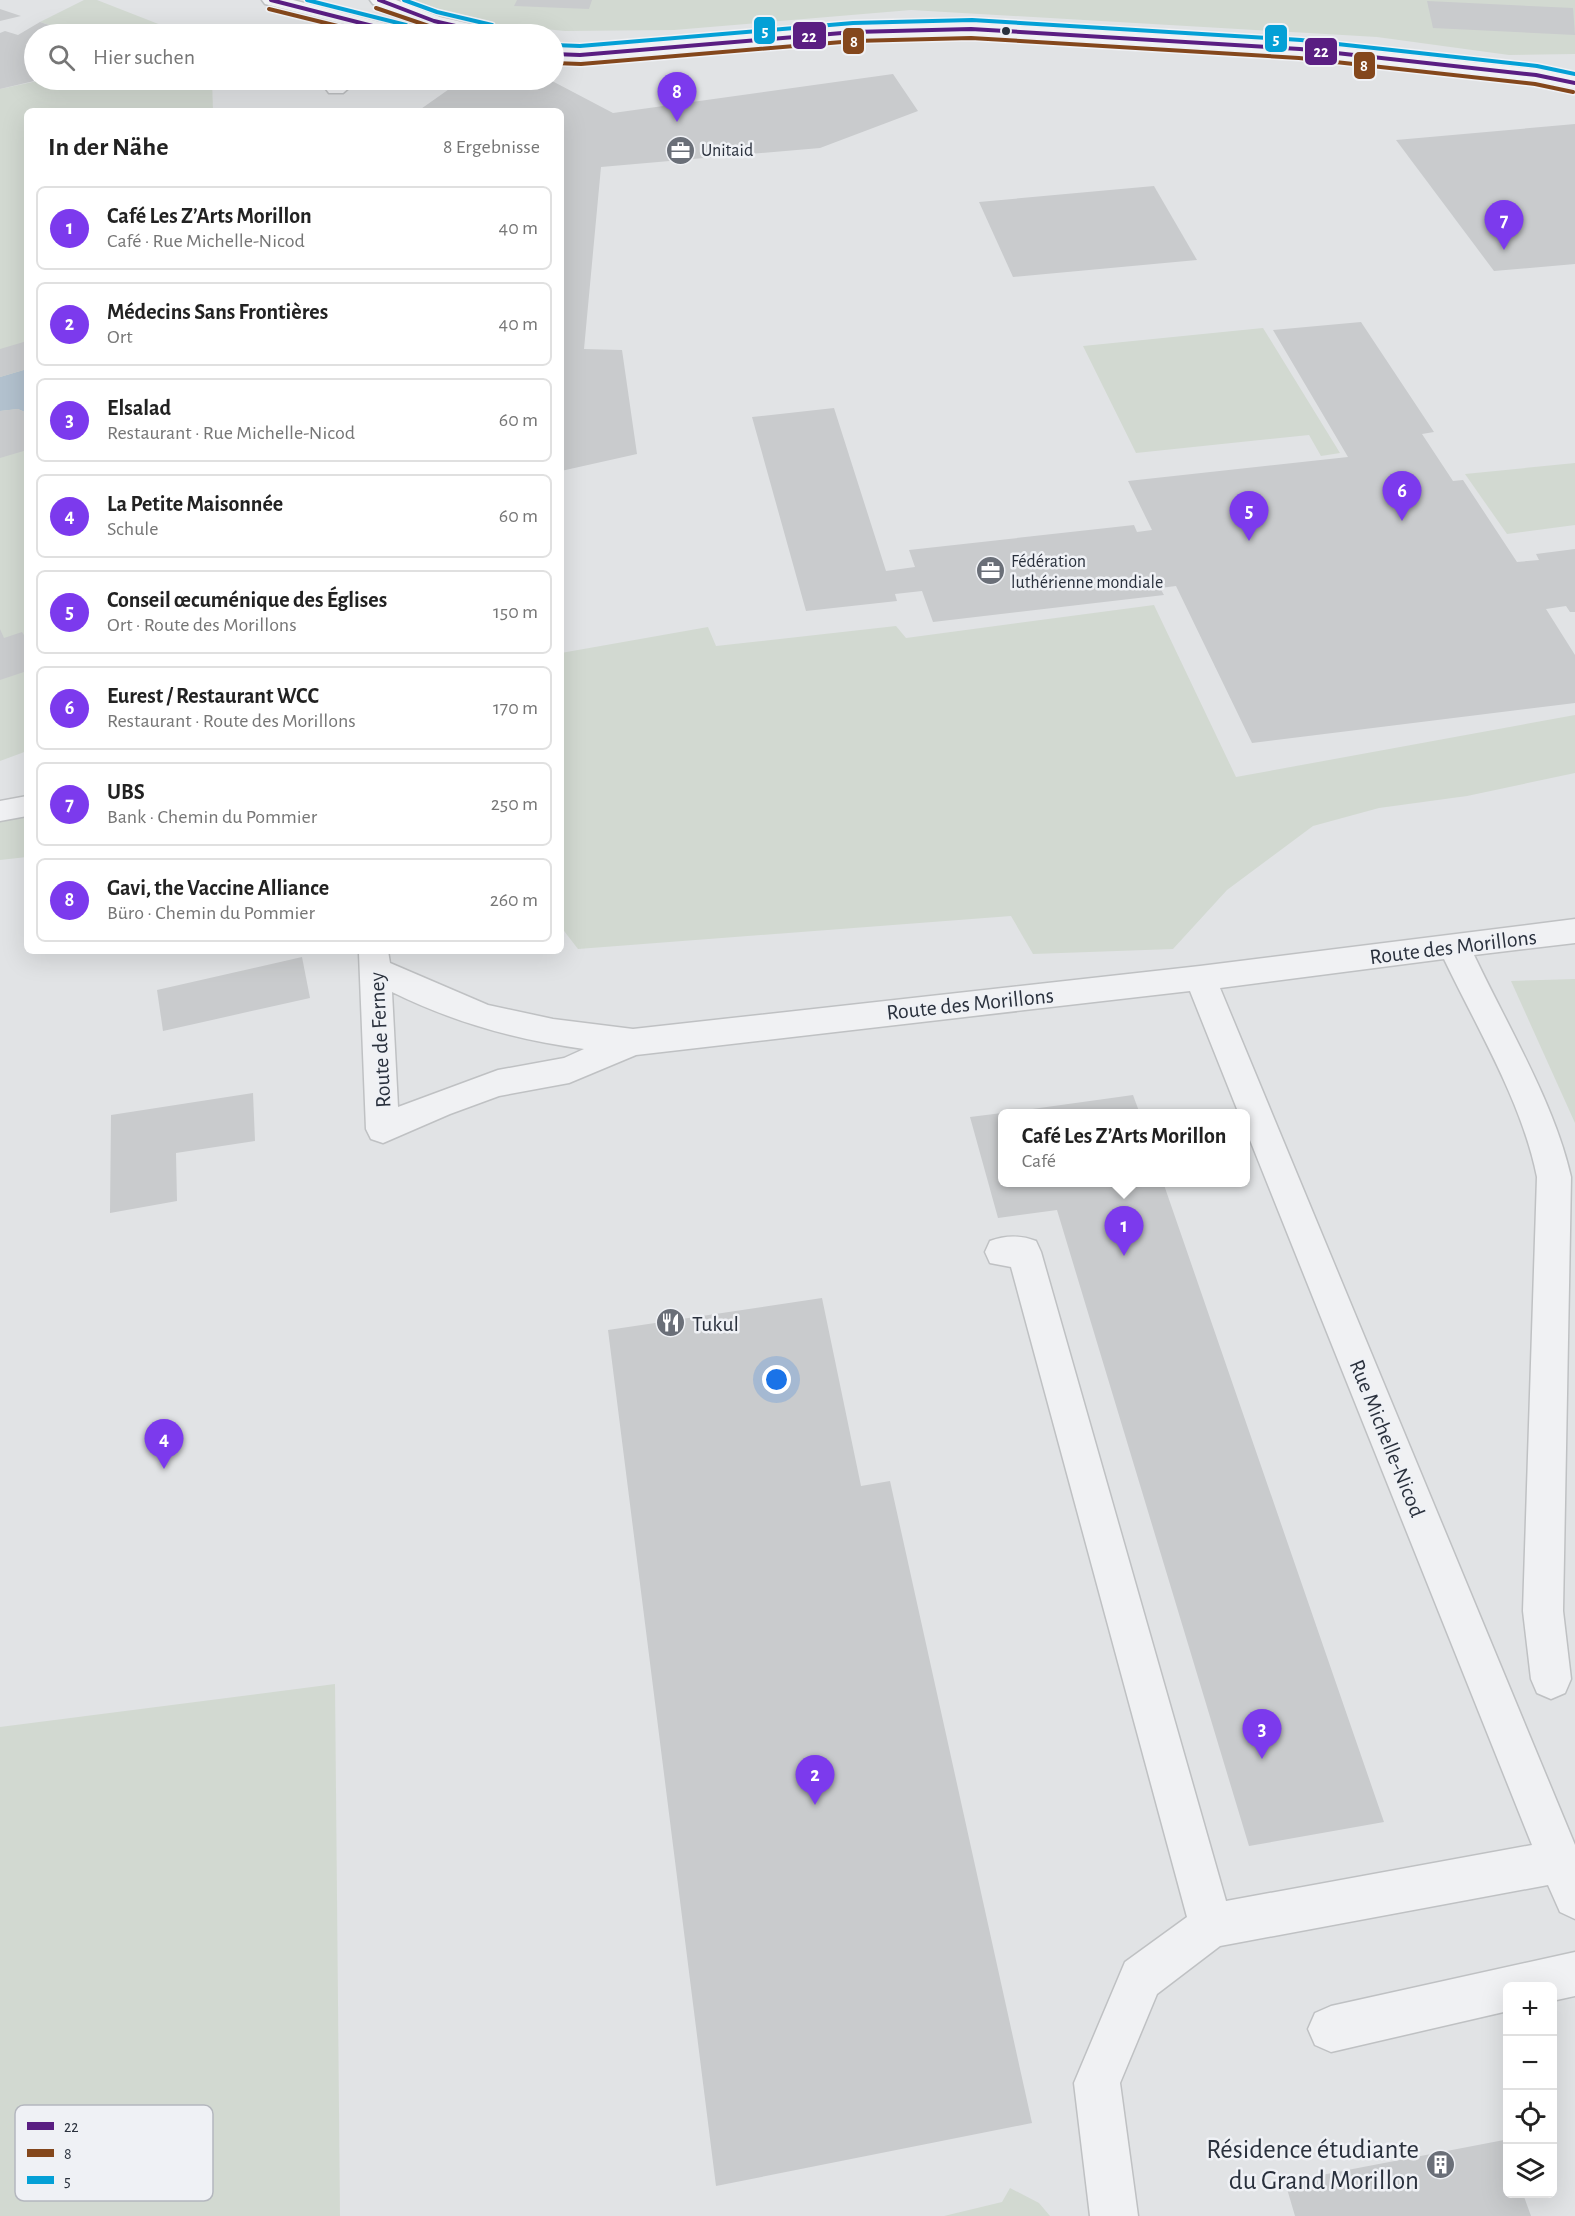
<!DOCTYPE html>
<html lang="de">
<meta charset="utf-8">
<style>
:root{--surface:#fff;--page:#f2f2f2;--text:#222;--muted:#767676;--line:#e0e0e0;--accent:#7c3aed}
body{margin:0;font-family:"Alegreya Sans",sans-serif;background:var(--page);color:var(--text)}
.controls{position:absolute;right:18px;bottom:18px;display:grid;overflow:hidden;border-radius:9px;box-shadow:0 6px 24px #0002}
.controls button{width:54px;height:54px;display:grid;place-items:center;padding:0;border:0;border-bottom:2px solid var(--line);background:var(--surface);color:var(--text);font:30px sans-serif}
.you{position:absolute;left:777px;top:1380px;width:21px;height:21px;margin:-15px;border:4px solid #fff;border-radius:50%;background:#1a73e8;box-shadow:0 0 0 9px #1a73e833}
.badge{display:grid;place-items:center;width:39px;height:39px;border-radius:50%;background:var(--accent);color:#fff;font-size:20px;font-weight:700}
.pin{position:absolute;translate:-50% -50px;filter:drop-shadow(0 2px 3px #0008)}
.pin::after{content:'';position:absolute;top:32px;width:21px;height:18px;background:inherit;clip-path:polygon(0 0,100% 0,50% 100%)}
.popup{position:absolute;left:998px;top:1109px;width:252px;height:78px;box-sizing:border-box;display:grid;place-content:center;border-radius:9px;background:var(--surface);filter:drop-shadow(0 2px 4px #0005);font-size:20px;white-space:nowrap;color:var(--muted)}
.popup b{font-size:22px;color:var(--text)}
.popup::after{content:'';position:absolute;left:50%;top:100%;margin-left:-12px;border:12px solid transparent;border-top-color:var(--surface)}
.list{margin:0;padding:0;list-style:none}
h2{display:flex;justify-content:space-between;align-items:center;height:78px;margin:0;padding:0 24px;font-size:26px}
h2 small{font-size:20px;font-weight:400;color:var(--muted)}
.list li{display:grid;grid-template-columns:39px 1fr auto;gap:18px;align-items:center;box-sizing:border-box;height:84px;margin:0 12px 12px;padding:0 12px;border:2px solid var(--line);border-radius:9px}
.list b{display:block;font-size:22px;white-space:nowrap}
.list p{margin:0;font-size:20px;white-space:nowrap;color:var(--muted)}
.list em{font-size:20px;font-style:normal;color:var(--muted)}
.icon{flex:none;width:33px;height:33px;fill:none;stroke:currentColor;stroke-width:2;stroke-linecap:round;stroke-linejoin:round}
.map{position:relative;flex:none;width:1575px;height:2216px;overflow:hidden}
.search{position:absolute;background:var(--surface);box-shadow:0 6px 24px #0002;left:24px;top:24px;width:540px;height:66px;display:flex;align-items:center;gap:15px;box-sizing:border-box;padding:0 21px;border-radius:33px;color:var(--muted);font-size:22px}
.panel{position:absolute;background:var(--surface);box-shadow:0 6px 24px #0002;left:24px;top:108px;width:540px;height:846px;border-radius:9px}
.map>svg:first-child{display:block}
.green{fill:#d2d9d1}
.water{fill:#b2c1ce}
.building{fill:#c9cbcd}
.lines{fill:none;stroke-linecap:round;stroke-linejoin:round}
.minor-casing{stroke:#bfc1c3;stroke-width:3}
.minor{fill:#f0f1f3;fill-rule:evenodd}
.bus-1-casing{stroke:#eff1f5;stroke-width:7}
.bus-2-casing{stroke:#eff1f5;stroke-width:7}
.bus-3-casing{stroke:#eff1f5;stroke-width:7}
.bus-1{stroke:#5a1e82;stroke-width:4}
.bus-2{stroke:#84471c;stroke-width:4}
.bus-3{stroke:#04a0d6;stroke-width:4}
.bus-dot{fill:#2a313d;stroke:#eff1f5;stroke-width:2}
.labels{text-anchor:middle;stroke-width:5;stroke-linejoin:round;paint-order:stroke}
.far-poi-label{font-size:18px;fill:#2a313d;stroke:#eff1f5;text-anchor:start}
.street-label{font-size:22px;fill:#2a313d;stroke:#eff1f5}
.poi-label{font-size:22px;fill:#2a313d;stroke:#eff1f5;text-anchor:start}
.near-poi-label{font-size:27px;fill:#2a313d;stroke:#eff1f5;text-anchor:end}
.key{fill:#eff1f5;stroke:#b4b7be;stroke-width:1.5}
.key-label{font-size:16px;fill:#2a313d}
.line-badge{stroke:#eff1f5;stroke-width:2}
.badge-label{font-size:16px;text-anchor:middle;font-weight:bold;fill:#fff}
</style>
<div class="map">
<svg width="1575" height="2216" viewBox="0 0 1575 2216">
<rect width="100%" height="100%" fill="#e1e3e5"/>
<g class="green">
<path d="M84 0H97L184 34H118L116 31 79 34 40 22Z"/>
<path d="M405 0H1575V54L1509 55 1377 37 911 10 674 30 565 31 494 24 456 16Z"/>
<path d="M42 80H212L213 111H27V751L0 761V89Z"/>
<path d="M1263 328 1340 453 1321 456 1309 435 1136 453 1083 346Z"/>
<path d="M1575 463V525L1507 534 1465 474Z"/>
<path d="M1154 605 1236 777 1575 715V773L1467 796 1379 808 1313 826 1227 890 1173 949 1033 954 1011 916 578 949 561 927V653L708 627 716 646 896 626 906 638Z"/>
<path d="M27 815V857L0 860V820Z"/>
<path d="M1575 979V1123L1511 981Z"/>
<path d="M335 1684 340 2216H0V1727Z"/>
<path d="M1010 2188 1039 2203 1050 2216H944L1002 2202Z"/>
</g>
<path class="water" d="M27 369V413L18 409 0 411V377Z"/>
<g class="building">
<path d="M517 0H592L589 9 514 6Z"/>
<path d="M1427 1 1573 8 1575 35 1433 28Z"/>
<path d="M0 9 21 16 0 21Z"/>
<path d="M40 22 77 34H34V81L0 89V33L5 31 18 35Z"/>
<path d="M893 74 918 111 820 148 601 167 584 349 622 350 637 454 561 471V111H418L462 80 554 82 613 113Z"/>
<path d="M1575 124V264L1494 271 1396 140Z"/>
<path d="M1154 186 1197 260 1013 277 979 202Z"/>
<path d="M1361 322 1434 432 1422 434 1453 481 1463 480 1517 562 1539 560 1536 554 1575 549V612H1570L1566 606 1546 609 1575 655V703L1252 743 1176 586 1160 588 1164 595 933 622 922 591 895 594 897 601 806 611 752 417 834 408 886 571 915 567 909 550 1134 525 1137 532 1152 530 1128 481 1348 457 1273 330Z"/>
<path d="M27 341V369L0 377V349Z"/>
<path d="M18 409 27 413V450L0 458V411Z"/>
<path d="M0 629 4 638 22 632 27 640V671L0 680Z"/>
<path d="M302 957 310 998 163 1031 157 990Z"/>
<path d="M253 1093 255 1141 176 1153 177 1201 110 1213 111 1115Z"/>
<path d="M1133 1095 1140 1114H1010V1112Z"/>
<path d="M1002 1113V1182H1163L1384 1822 1249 1846 1057 1210 998 1218 970 1117Z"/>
<path d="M822 1298 861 1486 890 1481 1032 2123 716 2186 608 1330Z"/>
<path d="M1504 2140 1508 2148V2194H1523L1531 2216H1295L1285 2182Z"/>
</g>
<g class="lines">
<defs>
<g id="minor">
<path d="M262 0H293L411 30 413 34H384L265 4Z"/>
<path d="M370 0H396L440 17 497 30 499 34C455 39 413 19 373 4Z"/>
<path d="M971 23 1300 43 1536 69 1575 77V89L1536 81 1300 55 971 35 854 38 580 61 554 60V48L580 49 854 26Z"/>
<path d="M336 80H358L343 93H329L326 89Z"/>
<path d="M27 796V816L0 821V801Z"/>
<path d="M1575 919V943L1474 955C1507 1025 1554 1102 1571 1177L1563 1611 1571 1679 1565 1693 1551 1699 1537 1693 1531 1679 1523 1611 1537 1177C1522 1102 1477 1028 1444 959L1220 988 1575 1845V1919L1560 1912 1548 1885 1220 1946 1157 1994 1120 2083 1138 2216H1090L1074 2083 1125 1962 1187 1917 1011 1267 990 1263 985 1252 990 1241C1006 1235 1020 1235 1036 1241L1041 1252 1226 1901 1532 1845 1246 1130V1114H1239L1190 991 636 1055 569 1083 499 1096 450 1114 383 1143 371 1139 366 1129 359 953 388 951 390 963 488 1005 553 1019 633 1029 1200 966ZM392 992C453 1022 516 1040 584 1049L564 1058 498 1070 398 1107Z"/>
<path d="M1575 1952V1996L1552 2001V1986H1508V2011L1331 2052 1315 2045 1308 2029 1315 2013 1331 2006Z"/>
</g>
</defs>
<use href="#minor" class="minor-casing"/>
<use href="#minor" class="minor"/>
<defs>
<g id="bus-1">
<path d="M271 0 404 34"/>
<path d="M379 0 434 21 490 34"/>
<path d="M554 54 580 55 854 32 971 29 1300 49 1536 75 1575 83"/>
</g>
<g id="bus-2">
<path d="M376 8 452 34"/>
<path d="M269 9 370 34"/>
<path d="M554 63 581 64 854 41 971 38 1299 58 1535 84 1573 92"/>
</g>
<g id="bus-3">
<path d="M307 0 406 25"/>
<path d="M404 0 437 12 492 25"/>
<path d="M554 45 580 46 853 23 972 20 1301 40 1537 66 1575 74"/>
</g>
</defs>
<use href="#bus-1" class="bus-1-casing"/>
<use href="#bus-2" class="bus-2-casing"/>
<use href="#bus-3" class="bus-3-casing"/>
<use href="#bus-1" class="bus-1"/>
<use href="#bus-2" class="bus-2"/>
<use href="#bus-3" class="bus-3"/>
</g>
<defs>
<symbol id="office-disc" viewBox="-11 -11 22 22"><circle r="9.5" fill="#6a6f78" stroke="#eff1f5"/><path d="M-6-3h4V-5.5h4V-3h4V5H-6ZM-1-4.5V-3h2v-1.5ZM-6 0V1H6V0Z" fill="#fff"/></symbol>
<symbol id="restaurant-disc" viewBox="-11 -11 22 22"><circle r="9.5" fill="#6a6f78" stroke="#eff1f5"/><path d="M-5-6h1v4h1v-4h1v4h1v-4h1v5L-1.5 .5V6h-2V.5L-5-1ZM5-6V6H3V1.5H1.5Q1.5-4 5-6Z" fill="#fff"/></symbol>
<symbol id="building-disc" viewBox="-11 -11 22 22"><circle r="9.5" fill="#6a6f78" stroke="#eff1f5"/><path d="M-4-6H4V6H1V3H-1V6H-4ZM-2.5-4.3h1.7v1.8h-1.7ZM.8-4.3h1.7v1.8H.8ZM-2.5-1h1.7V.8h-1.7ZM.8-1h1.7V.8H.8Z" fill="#fff"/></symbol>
</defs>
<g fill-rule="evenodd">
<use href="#office-disc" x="664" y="134" width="33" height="33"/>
<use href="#office-disc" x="974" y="554" width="33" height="33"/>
<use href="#restaurant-disc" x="654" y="1306" width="33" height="33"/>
<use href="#building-disc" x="1424" y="2148" width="33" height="33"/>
</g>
<circle class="bus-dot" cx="1006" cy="31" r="5"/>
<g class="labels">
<g class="far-poi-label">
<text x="701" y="156">Unitaid</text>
<text x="1011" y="567">Fédération<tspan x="1011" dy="21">luthérienne mondiale</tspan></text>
</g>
<g class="street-label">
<text transform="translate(1453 946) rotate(-7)" y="8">Route des Morillons</text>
<text transform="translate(970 1003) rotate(-6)" y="8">Route des Morillons</text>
<text transform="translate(379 1040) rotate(-93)" y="8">Route de Ferney</text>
<text transform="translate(1388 1438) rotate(68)" y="8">Rue Michelle-Nicod</text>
</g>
<g class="poi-label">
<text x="692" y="1331">Tukul</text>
</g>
<g class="near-poi-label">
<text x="1419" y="2158">Résidence étudiante<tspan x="1419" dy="31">du Grand Morillon</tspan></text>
</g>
</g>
<rect x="15" y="2105" width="198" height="96" rx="9" class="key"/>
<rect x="27" y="2122" width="27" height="8" fill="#5a1e82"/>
<rect x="27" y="2149" width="27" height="8" fill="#84471c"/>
<rect x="27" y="2176" width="27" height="8" fill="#04a0d6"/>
<g class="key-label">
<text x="64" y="2132">22</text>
<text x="64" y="2159">8</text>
<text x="64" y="2186">5</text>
</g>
<g class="line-badge">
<rect x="753" y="16" width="23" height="29" rx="6" fill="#04a0d6"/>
<rect x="792" y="21" width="35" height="29" rx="6" fill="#5a1e82"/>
<rect x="1264" y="24" width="24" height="29" rx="6" fill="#04a0d6"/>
<rect x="842" y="27" width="23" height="28" rx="6" fill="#84471c"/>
<rect x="1304" y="37" width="34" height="29" rx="6" fill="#5a1e82"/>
<rect x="1353" y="51" width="23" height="29" rx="6" fill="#84471c"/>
</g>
<g class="badge-label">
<text x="765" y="36">5</text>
<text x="809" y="42">22</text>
<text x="1276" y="44">5</text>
<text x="854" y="47">8</text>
<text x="1321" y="57">22</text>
<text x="1364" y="71">8</text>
</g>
</svg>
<div class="controls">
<button>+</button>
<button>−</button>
<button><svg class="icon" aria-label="locate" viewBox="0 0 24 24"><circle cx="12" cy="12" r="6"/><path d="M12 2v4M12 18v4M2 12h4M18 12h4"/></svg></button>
<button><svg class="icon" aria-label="layers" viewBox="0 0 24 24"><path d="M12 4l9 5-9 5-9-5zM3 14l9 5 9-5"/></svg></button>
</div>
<div class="you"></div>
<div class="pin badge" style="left:1124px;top:1256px">1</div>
<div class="popup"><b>Café Les Z’Arts Morillon</b>Café</div>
<div class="pin badge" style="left:815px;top:1805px">2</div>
<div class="pin badge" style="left:1262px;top:1759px">3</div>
<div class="pin badge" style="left:164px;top:1469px">4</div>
<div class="pin badge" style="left:1249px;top:541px">5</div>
<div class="pin badge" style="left:1402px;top:521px">6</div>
<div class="pin badge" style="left:1504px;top:250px">7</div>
<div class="pin badge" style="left:677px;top:122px">8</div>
<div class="search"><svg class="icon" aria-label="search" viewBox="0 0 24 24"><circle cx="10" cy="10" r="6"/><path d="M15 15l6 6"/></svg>Hier suchen</div>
<section class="panel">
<h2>In der Nähe<small>8 Ergebnisse</small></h2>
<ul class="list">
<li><span class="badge">1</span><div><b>Café Les Z’Arts Morillon</b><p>Café · Rue Michelle-Nicod</p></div><em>40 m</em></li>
<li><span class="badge">2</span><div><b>Médecins Sans Frontières</b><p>Ort</p></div><em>40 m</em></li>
<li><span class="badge">3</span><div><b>Elsalad</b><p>Restaurant · Rue Michelle-Nicod</p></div><em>60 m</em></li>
<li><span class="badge">4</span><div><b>La Petite Maisonnée</b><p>Schule</p></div><em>60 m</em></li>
<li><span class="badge">5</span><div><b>Conseil œcuménique des Églises</b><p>Ort · Route des Morillons</p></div><em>150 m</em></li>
<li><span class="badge">6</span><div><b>Eurest / Restaurant WCC</b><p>Restaurant · Route des Morillons</p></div><em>170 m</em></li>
<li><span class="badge">7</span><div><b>UBS</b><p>Bank · Chemin du Pommier</p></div><em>250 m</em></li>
<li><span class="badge">8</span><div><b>Gavi, the Vaccine Alliance</b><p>Büro · Chemin du Pommier</p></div><em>260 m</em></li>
</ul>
</section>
</div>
